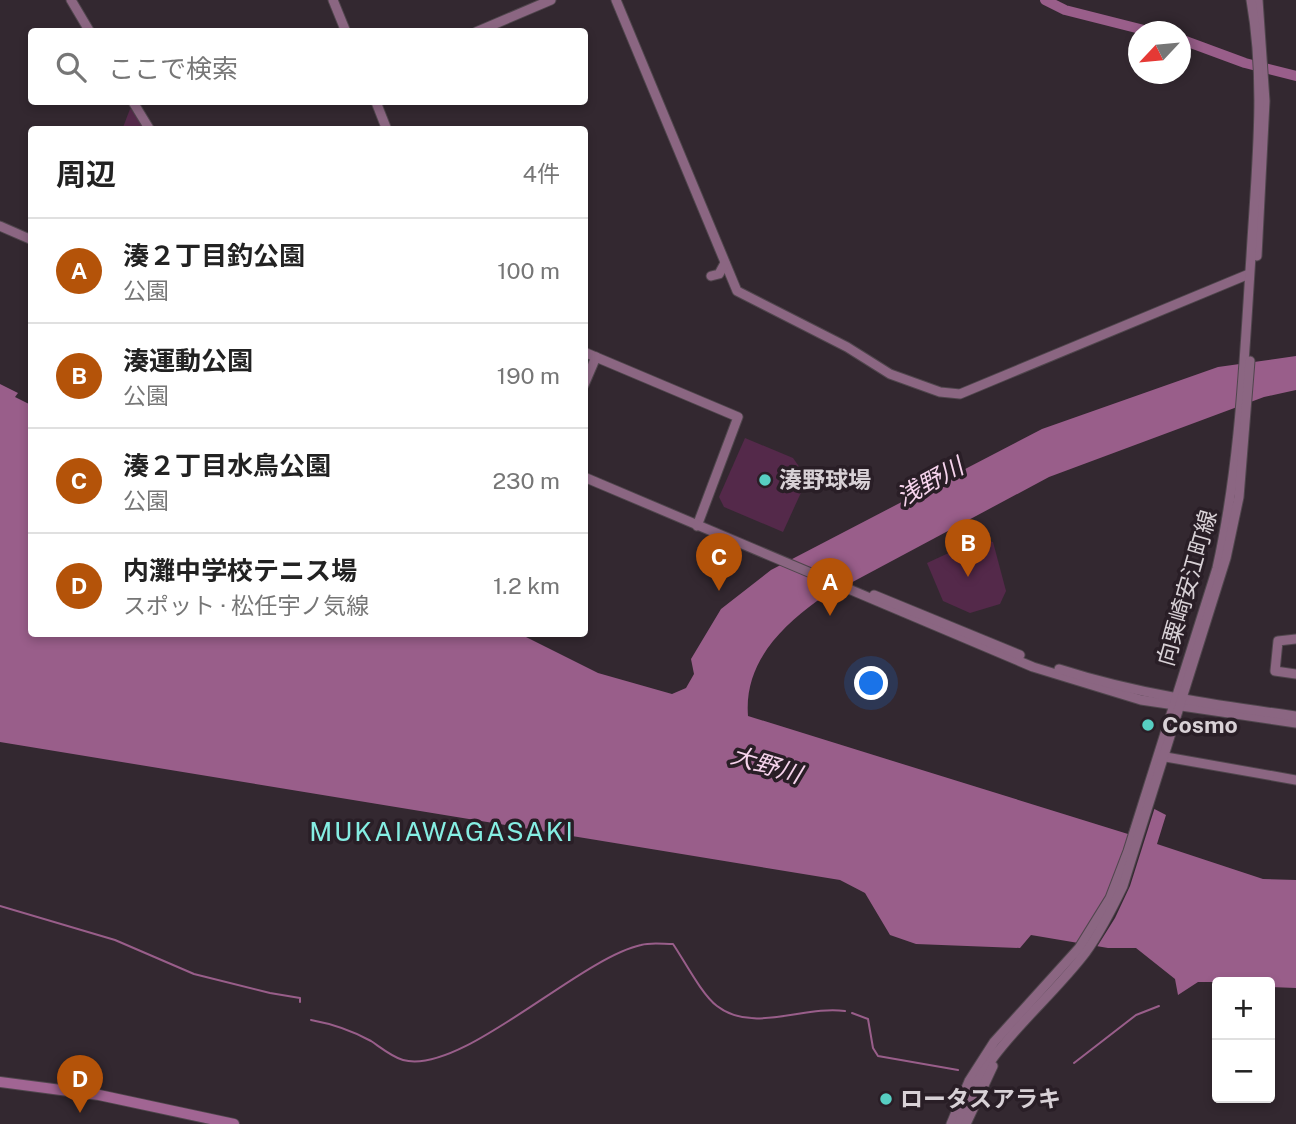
<!DOCTYPE html>
<html lang="ja">
<meta charset="utf-8">
<style>
:root{--surface:#fff;--page:#f6f6f6;--text:#222;--muted:#767676;--line:#e0e0e0;--accent:#b45309}
body{margin:0;font-family:"Public Sans","Noto Sans JP",sans-serif;background:var(--page);color:var(--text)}
.controls{position:absolute;right:21px;bottom:21px;display:grid;overflow:hidden;border-radius:7px;box-shadow:0 4px 10px #0003}
.controls button{width:63px;height:63px;display:grid;place-items:center;padding:0;border:0;border-bottom:2px solid var(--line);background:var(--surface);color:var(--text);font:35px sans-serif}
.compass{position:absolute;left:1128px;top:21px;width:63px;height:63px;border-radius:50%;background:var(--surface);box-shadow:0 4px 10px #0003;rotate:244deg}
.you{position:absolute;left:872px;top:684px;width:24px;height:24px;margin:-18px;border:5px solid #fff;border-radius:50%;background:#1a73e8;box-shadow:0 0 0 10px #1a73e833}
.badge{display:grid;place-items:center;width:46px;height:46px;border-radius:50%;background:var(--accent);color:#fff;font-size:23px;font-weight:700}
.pin{position:absolute;translate:-50% -58px;filter:drop-shadow(0 2px 4px #0008)}
.pin::after{content:'';position:absolute;top:37px;width:24px;height:21px;background:inherit;clip-path:polygon(0 0,100% 0,50% 100%)}
.list{margin:0;padding:0;list-style:none}
h2{display:flex;justify-content:space-between;align-items:center;height:91px;margin:0;padding:0 28px;font-size:30px}
h2 small{font-size:23px;font-weight:400;color:var(--muted)}
.list li{display:grid;grid-template-columns:46px 1fr auto;gap:21px;align-items:center;box-sizing:border-box;height:105px;padding:0 28px;border-top:2px solid var(--line)}
.list b{display:block;font-size:26px;white-space:nowrap}
.list p{margin:0;font-size:23px;white-space:nowrap;color:var(--muted)}
.list em{font-size:23px;font-style:normal;color:var(--muted)}
.icon{flex:none;width:38px;height:38px;fill:none;stroke:currentColor;stroke-width:2;stroke-linecap:round;stroke-linejoin:round}
.map{position:relative;flex:none;width:1296px;height:1124px;overflow:hidden}
.search{position:absolute;background:var(--surface);box-shadow:0 4px 10px #0003;left:28px;top:28px;width:560px;height:77px;display:flex;align-items:center;gap:18px;box-sizing:border-box;padding:0 24px;border-radius:7px;color:var(--muted);font-size:26px}
.panel{position:absolute;background:var(--surface);box-shadow:0 4px 10px #0003;left:28px;top:126px;width:560px;height:511px;border-radius:7px}
.map>svg:first-child{display:block}
.green{fill:#54294a}
.water{fill:#995e8a}
.pier{fill:#332830}
.lines{fill:none;stroke-linecap:round;stroke-linejoin:round}
.stream{stroke:#995e8a;stroke-width:2}
.river{stroke:#995e8a;stroke-width:10}
.secondary-casing{stroke:#50464d;stroke-width:11}
.primary-casing{stroke:#50464d;stroke-width:12}
.secondary{stroke:#8b6682;stroke-width:9}
.primary{stroke:#a16593;stroke-width:10}
.poi-dot{fill:#57cec2;stroke:#291e26;stroke-width:2.5}
.labels{text-anchor:middle;stroke-width:7;stroke-linejoin:round;paint-order:stroke}
.poi-label{font-size:23px;font-weight:bold;fill:#d8d1d6;stroke:#291e26;text-anchor:start}
.street-label{font-size:23px;fill:#d8d1d6;stroke:#291e26}
.water-label{font-size:24px;font-style:italic;fill:#f7d4ed;stroke:#291e26}
.quarter-label{font-size:26px;letter-spacing:2px;fill:#85eee3;stroke:#291e26}
</style>
<div class="map">
<svg width="1296" height="1124" viewBox="0 0 1296 1124">
<rect width="100%" height="100%" fill="#332830"/>
<g class="green">
<path d="M130 109H133L146 130H122Z"/>
<path d="M745 438 793 458 805 475 804 486 783 532 724 507 719 497Z"/>
<path d="M979 539 993 542 1006 591 1000 604 970 613 943 601 927 563Z"/>
</g>
<path class="water" d="M1296 356V390L1264 397 1049 477 817 601C779 629 744 664 748 716L1128 834 1139 801 1166 815 1157 844 1263 879 1296 880V988L1270 987V982H1198L1178 995 1175 979 1136 948H1108L1031 935 1020 948 916 944 890 935 865 893 840 880 0 742V384L18 393 15 397 31 405 32 634H520L598 673 672 694 686 688 694 674 691 659 721 609 771 570 1042 429 1218 367Z"/>
<path class="pier" d="M1152 806 1155 807 1130 886 1115 918 1095 950 1077 947 1090 928Z"/>
<g class="lines">
<g class="stream">
<path d="M0 906 115 940 194 974 270 993 300 998V1002"/>
<path d="M852 1013 868 1019 873 1048 878 1056 958 1070"/>
<path d="M311 1020C333 1024 351 1030 371 1041 380 1047 392 1057 403 1060 461 1076 578 959 641 945 651 942 663 944 673 944 684 960 702 995 717 1006 753 1034 804 1005 845 1011"/>
<path d="M1074 1063 1136 1015 1159 1006"/>
</g>
<g class="river">
<path d="M1045 0 1065 10 1152 32"/>
<path d="M1180 39 1245 63 1296 76"/>
</g>
<defs>
<g id="secondary">
<path d="M71 0 90 32"/>
<path d="M333 0 346 32"/>
<path d="M616 0 737 291 847 347 890 374 940 392 960 394 1249 274"/>
<path d="M476 32 551 0"/>
<path d="M133 102 150 130"/>
<path d="M376 102 387 130"/>
<path d="M0 226 32 240"/>
<path d="M1257 256 1265 101 1258 0"/>
<path d="M711 276 719 274 725 263"/>
<path d="M584 352 738 417 697 526"/>
<path d="M584 385 596 357"/>
<path d="M584 477 1033 667 1141 700 1296 723"/>
<path d="M874 595 1020 655"/>
<path d="M1296 639 1278 641 1275 671 1296 674"/>
<path d="M1059 669C1137 694 1215 705 1296 716"/>
<path d="M1160 756 1296 780"/>
<path d="M951 1124 969 1081 994 1042 1079 948 1110 898 1128 851 1217 568C1240 465 1244 361 1251 256 1256 171 1266 84 1251 0"/>
<path d="M959 1124C981 1050 1042 1010 1086 952 1101 931 1112 909 1123 886L1226 558 1239 497 1250 361"/>
<path d="M966 1124 993 1066"/>
</g>
<path id="primary" d="M0 1082 99 1095 234 1124"/>
</defs>
<use href="#secondary" class="secondary-casing"/>
<use href="#primary" class="primary-casing"/>
<use href="#secondary" class="secondary"/>
<use href="#primary" class="primary"/>
</g>
<g class="poi-dot">
<circle cx="765" cy="480" r="7"/>
<circle cx="1148" cy="725" r="7"/>
<circle cx="886" cy="1099" r="7"/>
</g>
<g class="labels">
<g class="poi-label">
<text x="779" y="488">湊野球場</text>
<text x="1162" y="733">Cosmo</text>
<text x="900" y="1107">ロータスアラキ</text>
</g>
<g class="street-label">
<text transform="translate(1187 588) rotate(-74)" y="8">向粟崎安江町線</text>
</g>
<g class="water-label">
<text transform="translate(930 482) rotate(-29)" y="8">浅野川</text>
<text transform="translate(766 765) rotate(17)" y="8">大野川</text>
</g>
<g class="quarter-label">
<text x="442" y="841">MUKAIAWAGASAKI</text>
</g>
</g>
</svg>
<div class="controls">
<button>+</button>
<button>−</button>
</div>
<svg class="compass" viewBox="-18 -18 36 36"><path d="M0-13l5 13h-10z" fill="#e53935"/><path d="M0 13l5-13h-10z" fill="#767676"/></svg>
<div class="you"></div>
<div class="pin badge" style="left:830px;top:616px">A</div>
<div class="pin badge" style="left:968px;top:577px">B</div>
<div class="pin badge" style="left:719px;top:591px">C</div>
<div class="pin badge" style="left:80px;top:1113px">D</div>
<div class="search"><svg class="icon" aria-label="search" viewBox="0 0 24 24"><circle cx="10" cy="10" r="6"/><path d="M15 15l6 6"/></svg>ここで検索</div>
<section class="panel">
<h2>周辺<small>4件</small></h2>
<ul class="list">
<li><span class="badge">A</span><div><b>湊２丁目釣公園</b><p>公園</p></div><em>100 m</em></li>
<li><span class="badge">B</span><div><b>湊運動公園</b><p>公園</p></div><em>190 m</em></li>
<li><span class="badge">C</span><div><b>湊２丁目水鳥公園</b><p>公園</p></div><em>230 m</em></li>
<li><span class="badge">D</span><div><b>内灘中学校テニス場</b><p>スポット · 松任宇ノ気線</p></div><em>1.2 km</em></li>
</ul>
</section>
</div>
